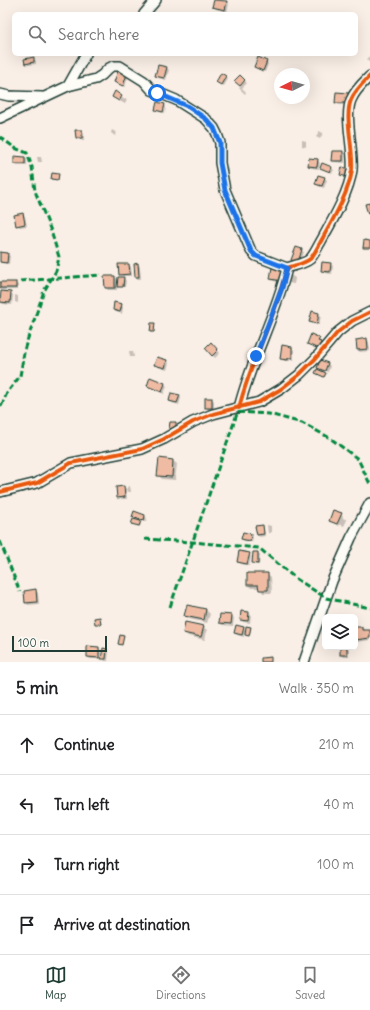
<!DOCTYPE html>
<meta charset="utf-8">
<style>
:root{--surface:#fff;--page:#f2f2f2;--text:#202124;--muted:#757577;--line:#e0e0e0;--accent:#1f3d34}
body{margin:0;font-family:Delius,sans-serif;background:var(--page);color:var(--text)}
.controls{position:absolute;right:12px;bottom:12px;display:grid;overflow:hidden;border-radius:6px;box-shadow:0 4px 16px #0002}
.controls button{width:36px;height:36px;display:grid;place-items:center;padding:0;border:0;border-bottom:1px solid var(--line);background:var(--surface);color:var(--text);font:20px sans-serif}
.compass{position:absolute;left:274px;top:68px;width:36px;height:36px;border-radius:50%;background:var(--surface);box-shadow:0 4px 16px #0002;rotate:265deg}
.scale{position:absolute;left:12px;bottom:10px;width:95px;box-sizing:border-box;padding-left:4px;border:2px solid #1f3d34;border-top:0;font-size:11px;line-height:14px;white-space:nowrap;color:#1f3d34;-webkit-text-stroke:3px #fdfcf7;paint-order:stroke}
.stop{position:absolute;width:12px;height:12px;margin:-9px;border:3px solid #1a73e8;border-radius:50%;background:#fff}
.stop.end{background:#1a73e8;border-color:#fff;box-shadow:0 1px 4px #0008}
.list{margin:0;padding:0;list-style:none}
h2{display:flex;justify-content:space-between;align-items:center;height:52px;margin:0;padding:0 16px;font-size:17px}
h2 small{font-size:13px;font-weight:400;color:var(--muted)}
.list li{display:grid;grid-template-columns:26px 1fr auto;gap:12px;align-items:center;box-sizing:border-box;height:60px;padding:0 16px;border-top:1px solid var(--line)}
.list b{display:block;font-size:15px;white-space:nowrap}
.list em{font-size:13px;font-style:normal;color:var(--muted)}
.icon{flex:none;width:22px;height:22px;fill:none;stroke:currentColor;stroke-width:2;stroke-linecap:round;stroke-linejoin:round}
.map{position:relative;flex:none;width:370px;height:662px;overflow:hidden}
.search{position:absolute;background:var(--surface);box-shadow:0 4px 16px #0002;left:12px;right:12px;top:12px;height:44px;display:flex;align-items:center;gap:10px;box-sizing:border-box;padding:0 14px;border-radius:6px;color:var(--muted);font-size:15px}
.sheet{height:292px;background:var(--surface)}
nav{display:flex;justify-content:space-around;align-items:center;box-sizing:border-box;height:56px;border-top:1px solid var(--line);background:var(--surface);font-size:11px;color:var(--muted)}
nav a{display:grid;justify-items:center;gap:2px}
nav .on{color:var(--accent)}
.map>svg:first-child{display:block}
.shadow{fill:#0003}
.building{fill:#f0bba3;stroke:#1f3d34}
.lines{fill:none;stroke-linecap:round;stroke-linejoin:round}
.minor-casing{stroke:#1f3d34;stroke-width:12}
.minor{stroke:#fdfcf7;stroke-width:9}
.quiet{stroke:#00873e;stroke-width:3;stroke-dasharray:6 3;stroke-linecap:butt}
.cycleway-casing{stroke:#fdfcf7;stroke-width:6}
.cycleway{stroke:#e8590c;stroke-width:4}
.route{stroke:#1a73e8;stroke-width:5}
</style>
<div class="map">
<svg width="370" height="662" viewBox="0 0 370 662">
<rect width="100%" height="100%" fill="#faefe6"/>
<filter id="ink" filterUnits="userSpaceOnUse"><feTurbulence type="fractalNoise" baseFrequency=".025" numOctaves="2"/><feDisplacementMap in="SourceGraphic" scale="8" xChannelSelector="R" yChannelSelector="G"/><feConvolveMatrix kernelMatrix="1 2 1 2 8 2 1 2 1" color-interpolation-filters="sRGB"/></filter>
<g filter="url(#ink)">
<g class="shadow">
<path d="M215 0 227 2 229 4 227 12 216 9 213 6Z"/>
<path d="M370 55V63L367 60Z"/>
<path d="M33 58 36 61V64L28 65 26 63Z"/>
<path d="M266 62 268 64 265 72 255 67Z"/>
<path d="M167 68 169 70 166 80 158 78 156 76Z"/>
<path d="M126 75 128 77 125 87 115 82Z"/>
<path d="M226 76 228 79 224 86 219 84Z"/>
<path d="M240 77 247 83 242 88 246 92 245 94 239 88 241 86 236 81Z"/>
<path d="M115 93 125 100V98L127 100 125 104 113 97Z"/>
<path d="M337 93 350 105H339L336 103Z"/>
<path d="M164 104 166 107 165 113 159 112 156 110Z"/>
<path d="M112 130 117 133 115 136 111 133Z"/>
<path d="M82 131 84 133V140H79L76 138Z"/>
<path d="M319 131 323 133 320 139 316 137Z"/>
<path d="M302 140 306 141V147L302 146Z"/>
<path d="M343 152 345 155V163L335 162 332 160Z"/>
<path d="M37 157H41L42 162H38Z"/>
<path d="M25 158 27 160V166H17L15 163Z"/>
<path d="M318 160 320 163 319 169 311 168 309 166Z"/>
<path d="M331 167 334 170 332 173 321 168Z"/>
<path d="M324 178 327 180 324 188 318 186 316 184Z"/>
<path d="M23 214 25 216 27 226 20 227 17 225Z"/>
<path d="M297 248 304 252 300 264 292 260Z"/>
<path d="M0 253 7 254 10 256 9 264 0 263Z"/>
<path d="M138 264 140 267 141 279H138L135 277Z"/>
<path d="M330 264 333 266 332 274 325 273 322 271Z"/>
<path d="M129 265 131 267 132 276H122L120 274Z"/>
<path d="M286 275 292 276 295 278 294 284 288 283 285 280 284 283 273 281 271 279Z"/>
<path d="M115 277 117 279V290H108L106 288Z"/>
<path d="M124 278 126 281 125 287 119 286V288L118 286Z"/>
<path d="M0 283H15L18 285V290H1L0 289Z"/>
<path d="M11 293 13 295 12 305 3 304 1 302Z"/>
<path d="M15 295 18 296V303L15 302Z"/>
<path d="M121 305 123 307 122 314 116 312 114 310Z"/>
<path d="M319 314 321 316 319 325 313 324 310 321Z"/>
<path d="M319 339 323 346 321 350 309 344Z"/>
<path d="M367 339 369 342 370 351 360 352 358 350Z"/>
<path d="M211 344 220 353 215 358 206 348Z"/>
<path d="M292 348 294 350V360H290V361H284L281 358Z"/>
<path d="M129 351H133L134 357H130Z"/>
<path d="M167 360 169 363 167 370 158 367 156 365Z"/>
<path d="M328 364 330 366 328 372 322 370 326 374 325 377 317 374 323 372 318 367Z"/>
<path d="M150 379 165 384 167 386 164 394 150 388 148 386Z"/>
<path d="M179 396 181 398 179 405 172 403 170 401Z"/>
<path d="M212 399 214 401V410H208L206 407Z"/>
<path d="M160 459 173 461 177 464 175 480 162 479 158 475Z"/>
<path d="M130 486 131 492H129L126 490 127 499H120L118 497 117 487H124L128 490 127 487Z"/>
<path d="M135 512 145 516 147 518 146 522 138 520 141 523 140 527 133 524 138 521 133 517Z"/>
<path d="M341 514 343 517V518L347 520 344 526 340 524 339 526 330 521Z"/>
<path d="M267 525 271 526V533H268Z"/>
<path d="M262 526 264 529 265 536 260 537 257 535Z"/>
<path d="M251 535 253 537 252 542 244 541 242 538Z"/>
<path d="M258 553 260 555 259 565H255L253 563Z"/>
<path d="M249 554 251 557 249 566 241 564 238 561Z"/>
<path d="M268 574 271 577 272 593H263L260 588H251L248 584Z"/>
<path d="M35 590 38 593 39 604 28 605 26 602Z"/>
<path d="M188 606 206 610 210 614 207 623 189 619 185 615Z"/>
<path d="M249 613 251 615 250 623 243 622 241 620Z"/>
<path d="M221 615 232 616 234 618 233 626 222 625 220 623Z"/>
<path d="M203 627 207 630 205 640 188 636 184 632Z"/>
<path d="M243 628 246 631 250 628 251 629 250 636 244 634V637L237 635 235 633Z"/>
<path d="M355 628H362L364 630 370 631V640L357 642 355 640Z"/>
<path d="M341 647H347L349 649V657H343L341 655Z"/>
<path d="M99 648 101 650 100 659H90L88 657Z"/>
<path d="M106 650 109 652 108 661H105L103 658Z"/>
</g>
<g class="building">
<path d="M214 0 227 1 225 10 212 7Z"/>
<path d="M34 57V62L25 64 24 59Z"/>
<path d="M258 57 267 61 263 71 254 67Z"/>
<path d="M158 65 167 67 164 78 155 76Z"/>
<path d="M118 71 127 74 123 86 114 82Z"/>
<path d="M221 73 226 76 221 85 216 82Z"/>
<path d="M240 75 245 80 240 86 234 81Z"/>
<path d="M115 91 122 96 119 101 112 97Z"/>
<path d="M336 92 349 93 348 103H335Z"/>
<path d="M157 102 165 104 163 112 155 110Z"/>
<path d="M75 130H82V138H76Z"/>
<path d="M332 151H343V161H331Z"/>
<path d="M14 156 25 157V164H14Z"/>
<path d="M309 158 318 159 317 167 308 166Z"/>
<path d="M322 163 332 167 330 172 320 168Z"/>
<path d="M342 167 350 169 348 177 340 175Z"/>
<path d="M52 173 59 174 58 180 51 179Z"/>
<path d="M318 175 325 177 322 186 315 184Z"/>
<path d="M370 203V214H368L365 204Z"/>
<path d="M23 213 25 224 16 226 14 215Z"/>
<path d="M364 240 370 241V248H363Z"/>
<path d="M296 247 302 249 298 263 291 260Z"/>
<path d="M0 252 8 253 7 263 0 262Z"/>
<path d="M322 262 331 263 330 272 321 271Z"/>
<path d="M138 263 139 277H135L134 264Z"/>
<path d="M118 264H129L130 274 119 275Z"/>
<path d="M272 267 284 269 282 281 270 279Z"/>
<path d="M104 276H115V288H105Z"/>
<path d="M118 277H124L123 287H117Z"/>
<rect x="0" y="282" width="16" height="6"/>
<path d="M1 291 11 292 10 303 0 302Z"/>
<path d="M114 302 122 304 120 312 113 310Z"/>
<path d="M312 311 319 313 317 324 309 322Z"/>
<path d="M151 323H155L154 332H150Z"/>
<path d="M311 334 320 338 318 341 321 342 319 349 307 344Z"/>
<path d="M367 338 368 349 357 350 356 340Z"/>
<path d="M211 342 218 350 212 356 205 348Z"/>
<path d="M282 345 292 347V358H288V360L280 359Z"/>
<path d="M157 357 167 360 165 368 154 365Z"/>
<path d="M320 360 328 363 325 371 317 368Z"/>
<path d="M317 369 326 373 324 377 315 373Z"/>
<path d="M150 377 165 383 162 392 147 386Z"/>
<path d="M171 393 180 395 177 403 169 401Z"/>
<rect x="205" y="398" width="7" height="10"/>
<path d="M170 422H176V430L169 429Z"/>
<path d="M159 458 173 460 172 477 157 476Z"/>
<path d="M124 486 125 497 117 498 116 487Z"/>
<path d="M333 510 342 513 337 524 329 521Z"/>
<path d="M134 511 145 515 144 521 132 517Z"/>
<path d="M133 519 141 521 139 526 131 524Z"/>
<path d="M263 525 264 534 257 535 255 526Z"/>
<path d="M243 532 251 534 250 541 241 539Z"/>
<path d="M239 551 250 553 247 564 237 562Z"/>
<path d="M253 552H258V564L252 563Z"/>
<path d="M247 573H268V590H259L258 585H247Z"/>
<path d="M36 589 37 602 25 603 24 591Z"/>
<path d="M187 605 206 609 204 620 184 616Z"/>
<path d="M241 611 249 612 248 621 240 620Z"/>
<path d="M220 614 232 615 231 624 219 623Z"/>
<path d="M100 617 101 624H95L94 618Z"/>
<path d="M185 622 204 626 201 637 183 633Z"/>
<path d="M236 625 244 627 242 635 234 633Z"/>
<path d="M246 626 251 627 249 636 245 635Z"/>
<path d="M355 627H362V630H370V638L355 640Z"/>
<path d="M120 635 124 636 122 645 118 644Z"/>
<path d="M87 646 99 647V658L87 657Z"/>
<rect x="340" y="647" width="7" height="8"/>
<path d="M103 648 107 649 106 659H101Z"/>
<path d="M271 657V662H261V658Z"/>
</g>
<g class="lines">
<defs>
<g id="minor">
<path d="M144 14 156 0"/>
<path d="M68 86 96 79 102 75 109 68 113 66H120L144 81 152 90 176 100 206 119 214 128 217 134 220 143V163L225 190 251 251 256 256 287 268"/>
<path d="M0 94 9 96 42 97"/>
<path d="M0 118 68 86 86 54"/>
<path d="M239 408C251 359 276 316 287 268 295 265 304 264 310 259 314 255 317 248 320 243 331 223 349 193 352 170 354 150 344 117 351 100 355 90 363 83 370 76"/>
<path d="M0 492 37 483 71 463 142 449 164 439 193 422 213 414 259 402 281 389 299 375 315 359 338 332 352 321 370 312"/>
<path d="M304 662 332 581 351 538 370 503"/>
</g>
</defs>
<use href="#minor" class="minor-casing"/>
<use href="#minor" class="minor"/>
<g class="quiet">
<path d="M0 137 15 148 27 153 32 167 35 191 51 231 59 257 56 271 44 291 25 347 20 376 7 393 0 409"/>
<path d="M20 281 101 275"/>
<path d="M238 412 269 414 302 423 330 438 358 459 370 484"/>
<path d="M145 539 192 542 259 548 295 578 326 598 370 608"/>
<path d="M0 541 20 592"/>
<path d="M170 607 239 408"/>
</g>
<defs>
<g id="cycleway">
<path d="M239 408C251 359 276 316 287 268 295 265 304 264 310 259 314 255 317 248 320 243 331 223 349 193 352 170 354 150 344 117 351 100 355 90 363 83 370 76"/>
<path d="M0 492 37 483 71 463 142 449 164 439 193 422 213 414 259 402 281 389 299 375 315 359 338 332 352 321 370 312"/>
</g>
</defs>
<use href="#cycleway" class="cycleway-casing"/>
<use href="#cycleway" class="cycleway"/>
</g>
</g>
<g class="lines" filter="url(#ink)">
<path class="route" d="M157 93 187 106 206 119 214 128 220 143V163L225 190 251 251 256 256 287 268 282 288 256 356"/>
</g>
</svg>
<div class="controls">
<button><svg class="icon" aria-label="layers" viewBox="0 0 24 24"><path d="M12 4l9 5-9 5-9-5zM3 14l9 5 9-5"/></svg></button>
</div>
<svg class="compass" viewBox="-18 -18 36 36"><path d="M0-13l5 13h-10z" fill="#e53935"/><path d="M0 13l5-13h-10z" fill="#757577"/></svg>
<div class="scale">100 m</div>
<div class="stop" style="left:157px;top:93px"></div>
<div class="stop end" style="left:256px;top:356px"></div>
<div class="search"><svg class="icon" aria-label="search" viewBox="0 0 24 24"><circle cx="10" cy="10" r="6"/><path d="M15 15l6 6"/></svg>Search here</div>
</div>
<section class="sheet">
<h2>5 min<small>Walk · 350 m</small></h2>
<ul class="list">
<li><svg class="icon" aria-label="ahead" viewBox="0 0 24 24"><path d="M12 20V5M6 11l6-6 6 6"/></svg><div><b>Continue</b></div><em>210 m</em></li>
<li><svg class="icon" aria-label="left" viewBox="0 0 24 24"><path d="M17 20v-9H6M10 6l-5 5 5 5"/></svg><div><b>Turn left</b></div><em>40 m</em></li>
<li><svg class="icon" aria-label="right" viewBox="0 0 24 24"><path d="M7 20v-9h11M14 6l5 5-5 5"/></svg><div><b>Turn right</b></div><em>100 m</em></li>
<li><svg class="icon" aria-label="arrive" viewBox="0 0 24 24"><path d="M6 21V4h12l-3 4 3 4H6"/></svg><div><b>Arrive at destination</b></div></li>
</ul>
</section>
<nav>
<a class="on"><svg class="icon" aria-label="map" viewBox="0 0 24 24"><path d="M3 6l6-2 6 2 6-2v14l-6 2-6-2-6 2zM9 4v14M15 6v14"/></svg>Map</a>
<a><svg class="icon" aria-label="directions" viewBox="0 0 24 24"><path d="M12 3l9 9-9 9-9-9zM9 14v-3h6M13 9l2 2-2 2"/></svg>Directions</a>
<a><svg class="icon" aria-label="saved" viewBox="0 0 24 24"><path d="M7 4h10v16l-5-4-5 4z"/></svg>Saved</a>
</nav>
